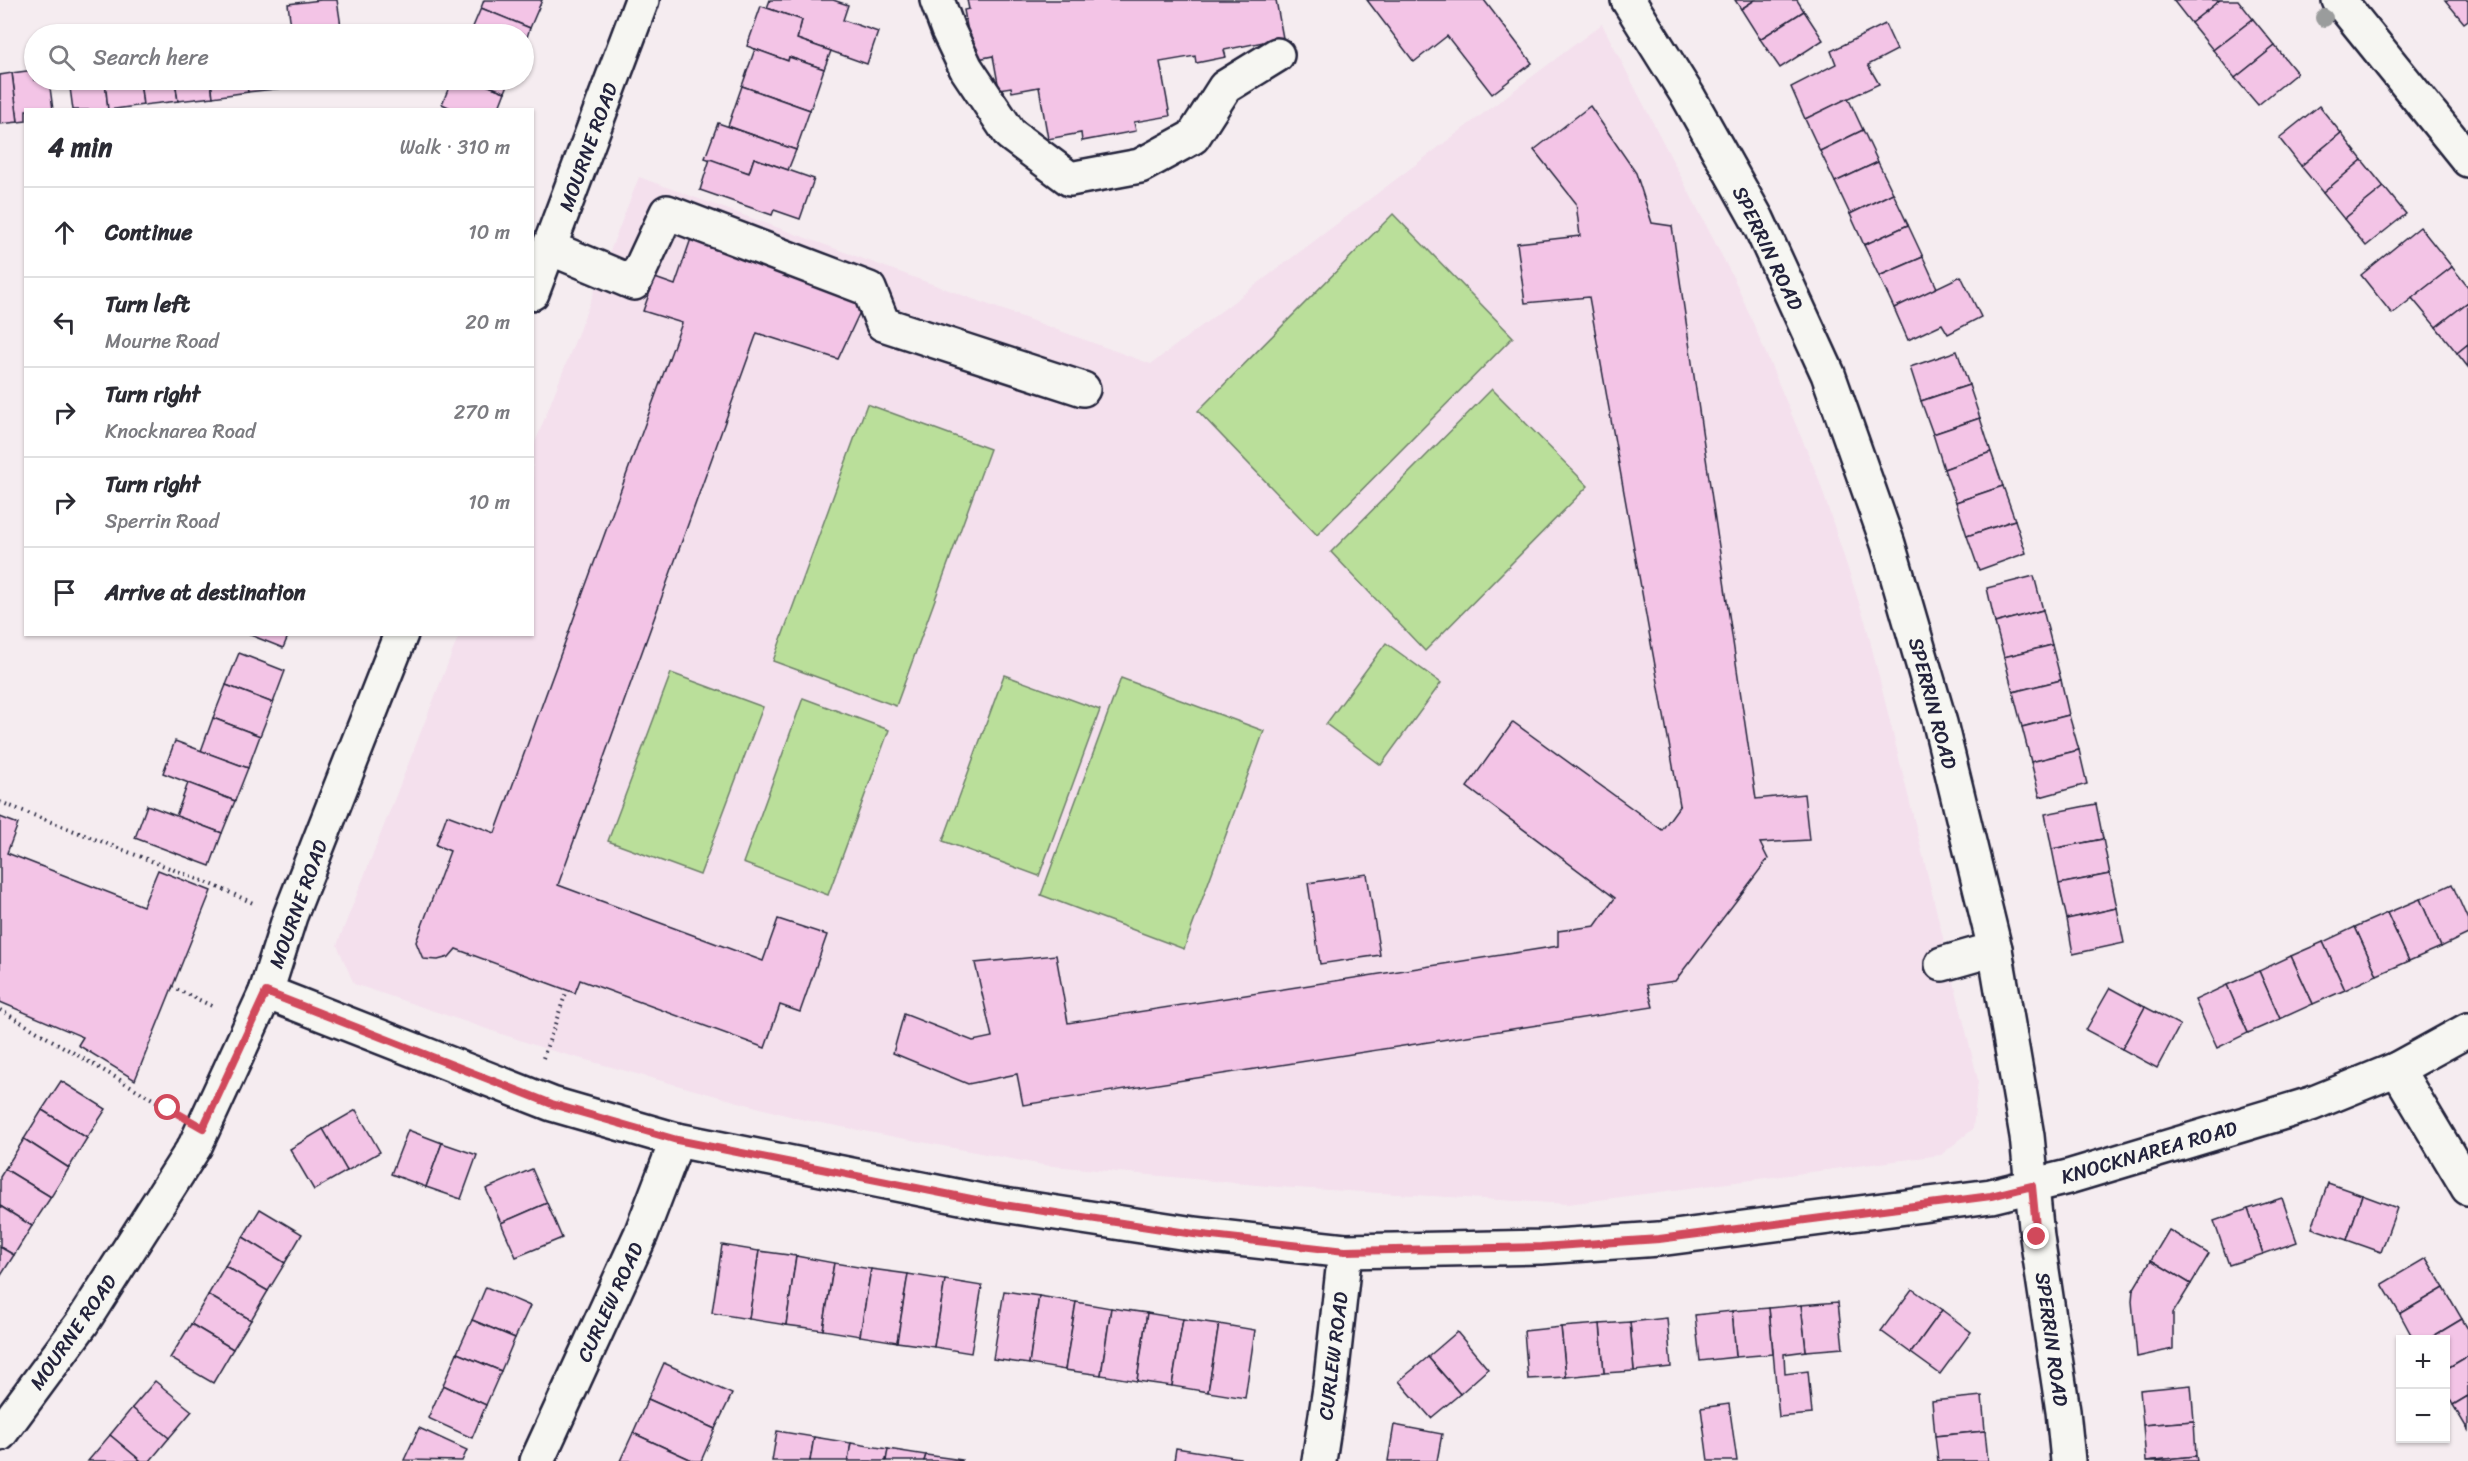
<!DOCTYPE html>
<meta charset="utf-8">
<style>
:root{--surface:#fff;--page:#f2f2f3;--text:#2b2b33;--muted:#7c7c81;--line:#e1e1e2}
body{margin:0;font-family:Sriracha,sans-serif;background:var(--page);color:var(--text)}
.controls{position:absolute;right:18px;bottom:18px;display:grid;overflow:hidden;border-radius:0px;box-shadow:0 2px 4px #0004}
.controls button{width:54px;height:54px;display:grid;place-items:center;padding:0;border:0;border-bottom:2px solid var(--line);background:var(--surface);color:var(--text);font:30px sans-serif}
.stop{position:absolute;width:18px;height:18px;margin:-14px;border:4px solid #d1495b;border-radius:50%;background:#fff}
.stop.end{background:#d1495b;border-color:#fff;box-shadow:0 2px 6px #0008}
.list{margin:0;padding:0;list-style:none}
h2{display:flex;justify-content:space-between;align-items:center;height:78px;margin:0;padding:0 24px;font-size:26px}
h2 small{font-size:20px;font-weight:400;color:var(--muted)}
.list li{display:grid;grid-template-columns:39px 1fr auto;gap:18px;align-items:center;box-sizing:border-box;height:90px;padding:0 24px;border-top:2px solid var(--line)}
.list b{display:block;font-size:22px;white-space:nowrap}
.list p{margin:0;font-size:20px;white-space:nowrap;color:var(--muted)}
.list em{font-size:20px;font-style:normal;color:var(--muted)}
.icon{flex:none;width:33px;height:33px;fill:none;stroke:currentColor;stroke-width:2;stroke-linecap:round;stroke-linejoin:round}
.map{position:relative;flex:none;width:2468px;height:1461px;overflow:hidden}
.search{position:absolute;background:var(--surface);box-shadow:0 2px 4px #0004;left:24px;top:24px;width:510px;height:66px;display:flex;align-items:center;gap:15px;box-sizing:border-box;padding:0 21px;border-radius:33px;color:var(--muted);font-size:22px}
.panel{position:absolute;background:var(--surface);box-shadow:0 2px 4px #0004;left:24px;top:108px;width:510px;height:528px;border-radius:0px}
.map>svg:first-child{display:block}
.built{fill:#f4e0ed}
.green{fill:#badf9a;stroke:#6e806a;stroke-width:1.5}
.building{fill:#f3c4e6;stroke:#22223b;stroke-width:1.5}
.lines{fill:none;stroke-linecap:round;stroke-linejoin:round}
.minor-casing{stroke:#22223b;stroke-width:38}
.path{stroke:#22223b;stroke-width:4;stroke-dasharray:1.5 4.5;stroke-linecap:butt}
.minor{stroke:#f6f6f2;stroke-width:33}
.tree{fill:#9a9c9c}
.route{stroke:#d1495b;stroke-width:8}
.labels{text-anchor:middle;stroke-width:6;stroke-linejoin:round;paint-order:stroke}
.street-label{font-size:20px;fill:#22223b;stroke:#f6f6f2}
</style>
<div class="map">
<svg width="2468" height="1461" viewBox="0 0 2468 1461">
<rect width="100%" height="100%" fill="#f5ecf0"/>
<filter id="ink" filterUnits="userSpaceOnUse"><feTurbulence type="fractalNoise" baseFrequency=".0167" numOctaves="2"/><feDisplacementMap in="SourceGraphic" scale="12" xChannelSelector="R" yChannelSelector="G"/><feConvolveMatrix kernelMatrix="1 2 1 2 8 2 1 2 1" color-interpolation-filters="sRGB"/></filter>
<g filter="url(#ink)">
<path class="built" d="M1602 24 1737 285 1818 477 1866 624 1978 1080 1973 1129 1941 1155 1568 1204 1278 1187 1043 1165 800 1119 546 1049 354 984 337 945 459 635 532 634 533 448 639 177 1151 364Z"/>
<g class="green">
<path d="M1393 214 1513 337 1317 535 1198 411Z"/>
<path d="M1492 389 1588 486 1425 651 1331 552Z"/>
<path d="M867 404 990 449 896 706 773 661Z"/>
<path d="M1386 643 1441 683 1381 765 1326 724Z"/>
<path d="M671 673 763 707 700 875 608 841Z"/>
<path d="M1004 675 1100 710 1039 876 943 841Z"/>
<path d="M1121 678 1264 731 1184 949 1041 895Z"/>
<path d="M803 698 889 730 828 895 743 863Z"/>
</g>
<g class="building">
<path d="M321 0H337L342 33 292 34 288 4Z"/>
<path d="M484 0H542L530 28 481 8Z"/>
<path d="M770 0H833L848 5 843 20 878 32 867 64 797 39 802 20 767 8Z"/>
<path d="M967 0H1276L1283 38 1224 50 1226 57 1196 63 1195 56 1160 62 1170 116 1134 122 1136 131 1082 141 1081 133 1048 139 1039 87 1012 92 1011 87 999 89 993 56 973 60 964 10 969 9Z"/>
<path d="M1367 0H1484L1532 63 1492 94 1447 36 1414 62Z"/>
<path d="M1735 0H1755L1741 9Z"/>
<path d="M1755 0H1797L1804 11 1760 39 1741 9Z"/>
<path d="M2173 0H2220L2191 23Z"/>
<path d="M2220 0H2238L2253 19 2213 50 2191 23Z"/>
<path d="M2445 0H2468V20L2464 23Z"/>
<path d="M761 6 802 20 797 39 831 51 824 69 789 57 788 61 747 46Z"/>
<path d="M481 8 530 28 524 46V34H470Z"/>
<path d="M1804 11 1823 40 1780 68 1760 39Z"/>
<path d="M2253 19 2275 46 2235 78 2213 50Z"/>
<path d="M1885 24 1897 50 1868 65 1879 84 1805 119 1791 87 1836 64 1831 51Z"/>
<path d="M2275 46 2297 73 2258 105 2235 78Z"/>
<path d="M755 49 788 61 789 57 824 69 810 110 742 86Z"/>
<path d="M34 70V80H49L53 110H26V121L18 122 12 73Z"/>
<path d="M12 73 18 122 0 124V75Z"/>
<path d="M69 80H105L108 110H73Z"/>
<path d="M105 80H140L143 105 108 110Z"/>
<path d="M140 80H175L178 101 143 105Z"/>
<path d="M175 80H211L213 97 178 101Z"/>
<path d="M211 80H246L248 92 213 97Z"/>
<path d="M246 80H282L283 88 248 92Z"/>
<path d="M452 80H473L505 92 498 110H455L442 104Z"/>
<path d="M473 80H510L505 92Z"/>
<path d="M742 86 810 110 796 150 728 126Z"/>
<path d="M1848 98 1863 130 1820 151 1805 119Z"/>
<path d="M1590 106 1636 173 1652 223 1672 226 1756 799 1804 794 1809 840 1760 843 1768 859 1675 981 1647 985 1653 1007 1023 1105 1017 1074 968 1084 893 1053 904 1014 973 1041 992 1037 975 963 1056 955 1068 1023 1558 946V931L1595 926 1615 898 1467 787 1513 722 1662 830 1680 805 1589 297 1525 303 1517 243 1580 236 1576 203 1534 150Z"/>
<path d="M2319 106 2341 133 2301 166 2279 138Z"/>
<path d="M718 123 796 150 788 170 754 158 749 173 705 158Z"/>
<path d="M1863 130 1878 162 1835 182 1820 151Z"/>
<path d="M2341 133 2362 160 2323 193 2301 166Z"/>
<path d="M754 158 814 179 800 219 774 210 772 215 700 190 710 159 749 173Z"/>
<path d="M2362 160 2384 187 2344 219 2323 193Z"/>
<path d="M1878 162 1893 193 1850 214 1835 182Z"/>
<path d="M2384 187 2406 214 2366 246 2344 219Z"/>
<path d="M1893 193 1908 225 1864 245 1850 214Z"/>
<path d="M1908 225 1923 257 1879 276 1864 245Z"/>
<path d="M2420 227 2452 267 2392 314 2361 275Z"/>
<path d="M694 230 865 301 838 359 757 333 558 885 763 961 778 919 827 935 800 1012 780 1005 765 1048 580 980 575 993 456 949 449 957 438 960 423 959 416 942 450 851 436 845 447 815 495 833 682 323 643 311 655 278 675 285Z"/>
<path d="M1923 257 1937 288 1894 308 1879 276Z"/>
<path d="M2452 267 2468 287V302L2436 327 2412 298Z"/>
<path d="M1961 276 1981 317 1948 334 1942 324 1908 340 1894 308Z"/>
<path d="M2468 302V344L2457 353 2436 327Z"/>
<path d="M2468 344V367L2457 353Z"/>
<path d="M1957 351 1969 385 1921 401 1910 367Z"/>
<path d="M1969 385 1980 418 1933 434 1921 401Z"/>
<path d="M1980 418 1991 452 1944 469 1933 434Z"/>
<path d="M1991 452 2003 486 1956 502 1944 469Z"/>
<path d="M2003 486 2015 520 1967 536 1956 502Z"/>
<path d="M2015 520 2026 553 1979 570 1967 536Z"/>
<path d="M2034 576 2043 610 1995 623 1987 588Z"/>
<path d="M2043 610 2052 645 2004 657 1995 623Z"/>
<path d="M248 634H289L283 648Z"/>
<path d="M2052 645 2061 680 2013 692 2004 657Z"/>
<path d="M239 653 285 671 273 703 226 685Z"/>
<path d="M2061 680 2069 715 2022 727 2013 692Z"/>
<path d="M226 685 273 703 260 736 213 718Z"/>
<path d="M2069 715 2079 750 2031 762 2022 727Z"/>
<path d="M213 718 260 736 248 768 201 751Z"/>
<path d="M175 741 248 768 235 801 163 773Z"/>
<path d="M2079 750 2087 784 2040 797 2031 762Z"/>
<path d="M188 783 235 801 222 833 176 816Z"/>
<path d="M2096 804 2103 839 2052 849 2045 814Z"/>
<path d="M147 805 222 833 210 866 135 838Z"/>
<path d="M0 817 18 824 7 853 143 906 158 870 211 891 135 1080 78 1045 83 1037 0 1002Z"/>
<path d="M2103 839 2110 874 2059 884 2052 849Z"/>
<path d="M1367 874 1380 955 1320 964 1308 883Z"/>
<path d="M2110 874 2117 908 2067 919 2059 884Z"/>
<path d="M2452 884 2468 920V934L2441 947 2420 899Z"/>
<path d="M2420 899 2441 947 2409 961 2387 913Z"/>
<path d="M2117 908 2124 943 2073 954 2067 919Z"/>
<path d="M2387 913 2409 961 2377 975 2355 927Z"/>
<path d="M2355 927 2377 975 2345 990 2323 942Z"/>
<path d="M2323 942 2345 990 2313 1004 2291 956Z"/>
<path d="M2291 956 2313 1004 2280 1019 2259 971Z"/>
<path d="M2259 971 2280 1019 2248 1033 2227 985Z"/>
<path d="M2227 985 2248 1033 2217 1048 2195 1000Z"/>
<path d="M2110 988 2145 1007 2122 1049 2086 1030Z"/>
<path d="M2145 1007 2180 1025 2157 1068 2122 1049Z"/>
<path d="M61 1081 106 1109 87 1138 42 1110Z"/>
<path d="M42 1110 87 1138 69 1168 24 1139Z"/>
<path d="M356 1110 380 1152 347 1171 323 1129Z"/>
<path d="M323 1129 347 1171 314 1190 290 1149Z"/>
<path d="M408 1130 442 1143 426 1187 391 1174Z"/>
<path d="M24 1139 69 1168 51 1197 5 1169Z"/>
<path d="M442 1143 477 1155 461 1199 426 1187Z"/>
<path d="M5 1169 51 1197 32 1226 0 1206V1177Z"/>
<path d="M532 1169 547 1203 501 1223 486 1189Z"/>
<path d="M2328 1183 2362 1195 2347 1240 2312 1228Z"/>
<path d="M2362 1195 2397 1208 2381 1252 2347 1240Z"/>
<path d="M2282 1198 2297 1242 2263 1254 2248 1209Z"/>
<path d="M547 1203 562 1238 516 1257 501 1223Z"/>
<path d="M0 1206 32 1226 14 1255 0 1247Z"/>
<path d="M260 1209 302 1234 285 1263 243 1237Z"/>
<path d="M2248 1209 2263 1254 2229 1265 2214 1221Z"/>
<path d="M2169 1230 2209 1254 2191 1284 2151 1260Z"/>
<path d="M243 1237 285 1263 268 1291 225 1266Z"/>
<path d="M722 1245 759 1251 749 1319 712 1313Z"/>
<path d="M0 1247 14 1255 0 1277Z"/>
<path d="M759 1251 796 1256 786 1325 749 1319Z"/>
<path d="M796 1256 834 1263 823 1330 786 1325Z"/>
<path d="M2426 1258 2444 1288 2400 1314 2382 1284Z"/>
<path d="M2151 1260 2191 1284 2173 1313V1349L2137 1357 2132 1301 2133 1290Z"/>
<path d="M834 1263 871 1269 860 1336 823 1330Z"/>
<path d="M225 1266 268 1291 251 1320 208 1295Z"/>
<path d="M871 1269 908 1274 897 1342 860 1336Z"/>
<path d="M908 1274 945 1280 934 1347 897 1342Z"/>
<path d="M945 1280 982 1286 971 1353 934 1347Z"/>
<path d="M486 1287 530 1306 515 1338 472 1320Z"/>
<path d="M2444 1288 2462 1319 2427 1340H2414L2400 1314Z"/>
<path d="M1912 1289 1942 1310 1911 1353 1881 1331Z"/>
<path d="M1004 1291 1039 1296 1029 1364 993 1359Z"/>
<path d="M208 1295 251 1320 233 1349 191 1324Z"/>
<path d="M1039 1296 1076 1302 1065 1370 1029 1364Z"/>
<path d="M1076 1302 1111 1308 1101 1375 1065 1370Z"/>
<path d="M1838 1302 1843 1348 1806 1351 1801 1305Z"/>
<path d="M1801 1305 1806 1351 1784 1354 1785 1374 1808 1371 1812 1414 1779 1417 1769 1308Z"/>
<path d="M1111 1308 1147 1313 1137 1381 1101 1375Z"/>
<path d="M1769 1308 1773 1354 1736 1357 1732 1311Z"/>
<path d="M1942 1310 1971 1332 1940 1374 1911 1353Z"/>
<path d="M1732 1311 1736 1357 1700 1361 1695 1315Z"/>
<path d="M1147 1313 1183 1319 1172 1386 1137 1381Z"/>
<path d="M1667 1318 1671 1367 1634 1371 1630 1322Z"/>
<path d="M1183 1319 1219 1324 1208 1392 1172 1386Z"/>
<path d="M2462 1319 2468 1329V1356L2446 1369V1340H2427Z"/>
<path d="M472 1320 515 1338 501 1371 457 1353Z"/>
<path d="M1630 1322 1634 1371 1604 1373 1600 1324Z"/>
<path d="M191 1324 233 1349 213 1383 170 1358Z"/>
<path d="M1219 1324 1255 1330 1245 1398 1208 1392Z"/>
<path d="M1600 1324 1604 1373 1566 1377 1561 1327Z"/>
<path d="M1561 1327 1566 1377 1528 1379 1524 1331Z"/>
<path d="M1457 1332 1488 1369 1460 1394 1428 1357Z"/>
<path d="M457 1353 501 1371 486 1405 443 1385Z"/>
<path d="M2468 1356V1396L2453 1405 2446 1392V1369Z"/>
<path d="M1428 1357 1460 1394 1431 1418 1399 1381Z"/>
<path d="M664 1363 732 1394 715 1429 648 1399Z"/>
<path d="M155 1381 192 1411 169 1438 132 1408Z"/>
<path d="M443 1385 486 1405 472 1438 428 1418Z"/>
<path d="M2191 1385 2194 1421 2143 1425 2140 1390Z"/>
<path d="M1982 1396 1985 1431 1935 1436 1932 1401Z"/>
<path d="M2468 1396V1430L2453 1405Z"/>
<path d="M648 1399 715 1429 701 1461H694L633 1433Z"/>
<path d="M1729 1404 1737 1461H1708L1701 1408Z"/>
<path d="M132 1408 169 1438 150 1461H141L110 1435Z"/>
<path d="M2194 1421 2196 1456 2146 1461 2143 1425Z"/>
<path d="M1394 1425 1442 1434 1437 1461H1388Z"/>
<path d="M419 1428 467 1450 462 1461 404 1460Z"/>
<path d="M777 1431 814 1437 810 1461H772Z"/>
<path d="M1985 1431 1988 1461H1938L1935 1436Z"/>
<path d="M633 1433 694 1461H620Z"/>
<path d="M110 1435 141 1461H88Z"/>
<path d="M814 1437 851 1443 848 1461H810Z"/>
<path d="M851 1443 888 1449 886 1461H848Z"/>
<path d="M1176 1448 1240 1458 1239 1461H1174Z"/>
<path d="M888 1449 926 1455 924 1461H886Z"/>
<path d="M926 1455 962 1460V1461H924Z"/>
<path d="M2196 1456 2197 1461H2146Z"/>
</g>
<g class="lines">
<defs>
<g id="minor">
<path d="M937 0 948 30 966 68 1010 134 1070 179 1140 166 1193 137 1225 87 1277 55"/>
<path d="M1628 0 1688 96 1757 219 1828 374 1888 544 1940 723 1995 949 2027 1136 2037 1237 2063 1411 2068 1461"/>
<path d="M2339 0 2468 160"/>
<path d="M550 248 634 283 667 212 869 289 883 324 1083 389"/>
<path d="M532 293 642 0"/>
<path d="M1942 964 1995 949"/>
<path d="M266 992 552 1104 677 1140 991 1203 1194 1234 1345 1251 1541 1247 1659 1239 1991 1196 2068 1177 2311 1104 2397 1069 2468 1030"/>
<path d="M2397 1069 2468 1188"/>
<path d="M0 1434 82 1323 195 1146 266 992 290 916 401 634"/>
<path d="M537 1461 641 1234 677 1140"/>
<path d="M1319 1461 1330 1388 1345 1251"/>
</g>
</defs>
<use href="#minor" class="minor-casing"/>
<g class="path">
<path d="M0 802 213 885 253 903"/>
<path d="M172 987 214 1007"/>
<path d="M0 1010 168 1108"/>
<path d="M543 1058 567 990"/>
</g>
<use href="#minor" class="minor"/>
</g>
<circle class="tree" cx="2324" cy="18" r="9"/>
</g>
<g class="lines" filter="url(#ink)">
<path class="route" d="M168 1108 203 1128 266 992 552 1104 677 1140 991 1203 1194 1234 1345 1251 1541 1247 1659 1239 1991 1196 2032 1186 2037 1237"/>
</g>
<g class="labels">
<g class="street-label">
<text transform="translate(588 147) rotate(-70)" y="7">MOURNE ROAD</text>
<text transform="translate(1768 248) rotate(64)" y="7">SPERRIN ROAD</text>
<text transform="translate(1933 703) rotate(75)" y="7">SPERRIN ROAD</text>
<text transform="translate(298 904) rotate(-70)" y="7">MOURNE ROAD</text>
<text transform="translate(2149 1152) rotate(-16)" y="7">KNOCKNAREA ROAD</text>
<text transform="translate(610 1302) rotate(-65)" y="7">CURLEW ROAD</text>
<text transform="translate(73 1332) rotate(-55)" y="7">MOURNE ROAD</text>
<text transform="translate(2052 1339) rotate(82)" y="7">SPERRIN ROAD</text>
<text transform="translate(1333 1356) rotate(-83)" y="7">CURLEW ROAD</text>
</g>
</g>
</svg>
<div class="controls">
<button>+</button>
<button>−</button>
</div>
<div class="stop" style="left:168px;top:1108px"></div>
<div class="stop end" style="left:2037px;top:1237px"></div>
<div class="search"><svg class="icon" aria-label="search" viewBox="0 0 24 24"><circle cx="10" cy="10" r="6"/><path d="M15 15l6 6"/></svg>Search here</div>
<section class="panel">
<h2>4 min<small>Walk · 310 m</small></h2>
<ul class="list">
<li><svg class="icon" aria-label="ahead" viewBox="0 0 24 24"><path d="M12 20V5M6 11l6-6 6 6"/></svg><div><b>Continue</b></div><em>10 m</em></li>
<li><svg class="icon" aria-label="left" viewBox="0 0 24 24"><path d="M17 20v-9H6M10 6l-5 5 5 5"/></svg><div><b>Turn left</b><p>Mourne Road</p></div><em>20 m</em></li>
<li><svg class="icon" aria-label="right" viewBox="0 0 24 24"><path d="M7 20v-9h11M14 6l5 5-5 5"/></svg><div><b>Turn right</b><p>Knocknarea Road</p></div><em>270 m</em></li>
<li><svg class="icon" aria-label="right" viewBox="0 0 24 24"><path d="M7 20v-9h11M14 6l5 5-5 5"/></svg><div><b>Turn right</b><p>Sperrin Road</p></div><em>10 m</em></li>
<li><svg class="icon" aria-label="arrive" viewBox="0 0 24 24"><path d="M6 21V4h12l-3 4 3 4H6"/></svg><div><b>Arrive at destination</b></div></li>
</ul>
</section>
</div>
